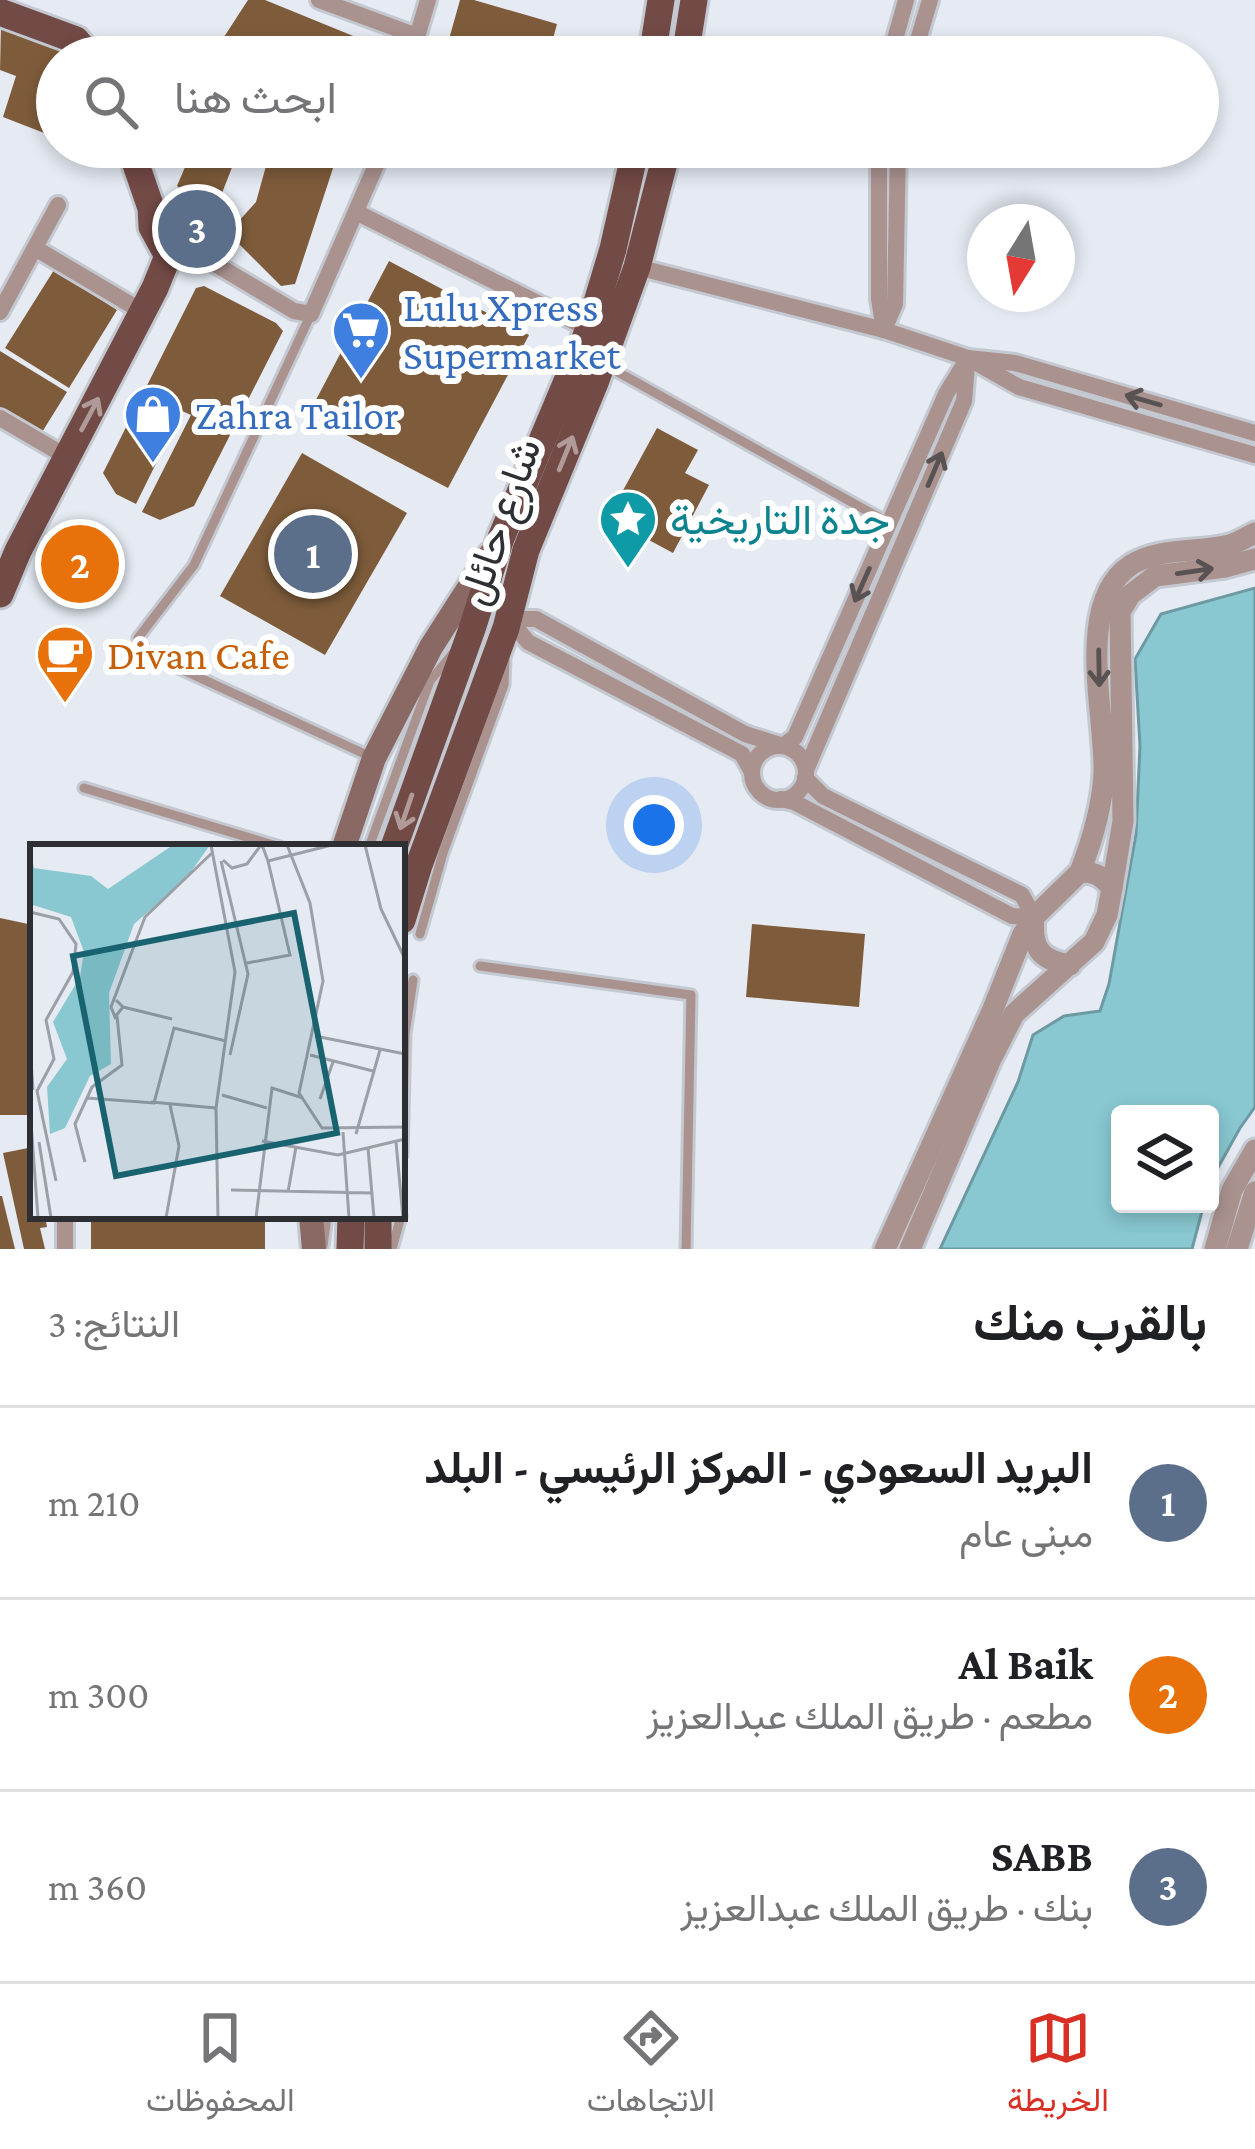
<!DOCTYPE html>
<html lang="ar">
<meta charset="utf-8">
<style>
:root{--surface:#fff;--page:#f2f2f2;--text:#202124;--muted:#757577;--line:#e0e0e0;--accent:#d93025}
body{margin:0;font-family:"Crimson Pro",Vazirmatn,serif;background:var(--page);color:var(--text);direction:rtl}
.controls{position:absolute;right:36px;bottom:36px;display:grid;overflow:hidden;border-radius:12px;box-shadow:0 6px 18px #0003}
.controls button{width:108px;height:108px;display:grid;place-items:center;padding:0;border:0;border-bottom:3px solid var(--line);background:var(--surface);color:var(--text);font:60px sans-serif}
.compass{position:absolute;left:967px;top:204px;width:108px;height:108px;border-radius:50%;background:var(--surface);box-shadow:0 6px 18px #0003;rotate:191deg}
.you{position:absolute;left:654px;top:825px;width:42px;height:42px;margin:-30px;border:9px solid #fff;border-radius:50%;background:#1a73e8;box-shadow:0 0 0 18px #1a73e833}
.badge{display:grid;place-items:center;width:78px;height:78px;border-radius:50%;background:var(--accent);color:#fff;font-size:39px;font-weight:700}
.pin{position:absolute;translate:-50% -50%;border:6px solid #fff;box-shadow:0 3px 12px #0006}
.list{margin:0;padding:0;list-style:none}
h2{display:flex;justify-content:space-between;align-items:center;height:156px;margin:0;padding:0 48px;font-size:51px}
h2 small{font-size:39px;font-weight:400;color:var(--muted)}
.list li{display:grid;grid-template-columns:78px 1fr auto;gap:36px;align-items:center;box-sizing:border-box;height:192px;padding:0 48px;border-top:3px solid var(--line)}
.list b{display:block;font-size:45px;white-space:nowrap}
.list p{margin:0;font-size:39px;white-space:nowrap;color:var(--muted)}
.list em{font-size:39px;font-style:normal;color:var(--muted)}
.icon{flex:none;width:66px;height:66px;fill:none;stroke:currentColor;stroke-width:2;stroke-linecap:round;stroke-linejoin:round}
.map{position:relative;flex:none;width:1255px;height:1249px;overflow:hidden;direction:ltr}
.search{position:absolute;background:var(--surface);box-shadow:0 6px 18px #0003;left:36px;right:36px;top:36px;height:132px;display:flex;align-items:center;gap:30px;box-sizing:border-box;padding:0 42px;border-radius:66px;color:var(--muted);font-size:45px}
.sheet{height:732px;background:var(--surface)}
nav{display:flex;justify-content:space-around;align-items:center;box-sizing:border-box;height:168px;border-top:3px solid var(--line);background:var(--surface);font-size:33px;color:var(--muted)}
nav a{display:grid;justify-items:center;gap:6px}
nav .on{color:var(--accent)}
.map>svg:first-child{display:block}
.water{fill:#89c8d1;stroke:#6d9aa2;stroke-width:3}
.building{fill:#7e5c3b}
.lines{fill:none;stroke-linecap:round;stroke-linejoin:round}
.service-casing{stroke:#c4c8d0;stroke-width:15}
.minor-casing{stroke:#c4c8d0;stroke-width:22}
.tertiary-casing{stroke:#c4c8d0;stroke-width:27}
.secondary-casing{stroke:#c4c8d0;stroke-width:30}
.primary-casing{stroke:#c4c8d0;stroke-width:33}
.service{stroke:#aa928f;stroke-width:9}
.minor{stroke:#aa928f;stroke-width:16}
.tertiary{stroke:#aa928f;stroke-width:21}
.secondary{stroke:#8a6864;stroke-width:24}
.primary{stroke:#724a46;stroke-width:27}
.oneway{stroke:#595253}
.oneway2{stroke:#b19b99}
.labels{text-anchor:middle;stroke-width:12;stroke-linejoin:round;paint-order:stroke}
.shop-label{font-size:42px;fill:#366cbe;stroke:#fff;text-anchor:start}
.culture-label{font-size:42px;fill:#0d838f;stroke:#fff;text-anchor:start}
.street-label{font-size:42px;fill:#2d2f33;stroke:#fff}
.food-label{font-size:42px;fill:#c56008;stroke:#fff;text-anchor:start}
.inset-road{fill:none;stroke:#9b9fa6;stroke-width:3}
.view{fill:#196270;fill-opacity:0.15;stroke:#196270;stroke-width:6}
.inset-edge{fill:none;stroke:#2d2f33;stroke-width:6}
</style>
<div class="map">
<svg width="1255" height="1249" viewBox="0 0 1255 1249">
<rect width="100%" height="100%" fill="#e5eaf3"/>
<path class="water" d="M1255 588V1107L1240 1128 1210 1182V1114H1120V1204H1204L1192 1249H940L1018 1082 1033 1035 1064 1016 1100 1011 1109 984 1136 834 1140 746 1135 659 1161 614Z"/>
<g class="building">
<path d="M248 0H265L368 42 375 57H287L277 51 275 57H211Z"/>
<path d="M460 0H474L557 24 548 57H444Z"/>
<path d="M1 25 63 48 57 57V138L3 117 16 76 0 70Z"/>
<path d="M158 147H240L213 216 177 186 185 167 156 151Z"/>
<path d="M289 147H315L337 156 295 284 281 286 228 233 256 202 266 166 284 158Z"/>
<path d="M389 261 529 335 448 488 308 415Z"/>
<path d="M54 270 117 310 69 388 5 348Z"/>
<path d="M204 286 276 323 283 331 194 506 160 520 142 512 191 415 182 411 136 504 116 494 103 473 196 288Z"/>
<path d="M0 351 67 392 39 437 0 413Z"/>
<path d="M657 428 698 450 685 473 709 485 673 553 608 518Z"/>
<path d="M302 453 407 513 325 655 220 596Z"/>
<path d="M0 918 33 925V1115H0Z"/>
<path d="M752 924 865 934 859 1007 746 997Z"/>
<path d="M33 1147V1216H45L47 1227 40 1228 45 1249H24L3 1153Z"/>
<path d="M0 1196H2L15 1249H0Z"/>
<rect x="91" y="1216" width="174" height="33"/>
</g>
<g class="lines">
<defs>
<g id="service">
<path d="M311 314 194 565 138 638 146 653 369 756"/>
<path d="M607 366 889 523"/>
<path d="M84 788 280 847"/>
<path d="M369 847 430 681 454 652"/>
<path d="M420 934 443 853 504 685 505 659"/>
<path d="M480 966 691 995 686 1249"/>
<path d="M402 1155 405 1034 413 980"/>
<path d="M323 1246 327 1216"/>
<path d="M392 1249 401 1216"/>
</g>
<g id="minor">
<path d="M319 0 417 36"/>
<path d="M411 57 428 0"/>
<path d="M890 57 906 0"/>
<path d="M913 57 930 0"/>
<path d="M879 147V299L884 330"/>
<path d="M356 212 589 329"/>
<path d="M158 230 294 311 311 314 384 147"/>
<path d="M35 248 143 312"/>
<path d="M637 267 884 330 968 358 1019 387 1255 455"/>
<path d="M0 312 58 205"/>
<path d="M884 330 895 304 898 147"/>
<path d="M0 418 67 457"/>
<path d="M509 619H536L745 734 783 746 795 737 946 394 968 358 1015 363 1255 433"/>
<path d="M509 619 528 642 742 754 752 772"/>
<circle cx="779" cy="773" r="27"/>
<path d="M806 770 964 401 967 365"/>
<path d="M805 778 823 796 1022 895 1034 917"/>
<path d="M781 799 794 802 1012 916 1034 917"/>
<path d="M65 1249V1216"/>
</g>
<g id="tertiary">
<path d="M1080 872C1092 841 1102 808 1104 774 1106 716 1074 602 1131 565 1159 547 1199 553 1230 545 1239 542 1247 537 1255 533"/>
<path d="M1112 888 1123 821 1120 612 1130 595 1155 576 1225 567 1255 559"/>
<path d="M885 1249 993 1009 1023 934 1031 922"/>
<path d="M910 1249 991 1059 1014 1014 1094 942 1107 915 1112 888C1102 876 1096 872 1080 872L1034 917C1031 947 1039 960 1070 965"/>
<path d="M1215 1249 1232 1190 1255 1150"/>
<path d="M1237 1249 1255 1192"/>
</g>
<g id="secondary">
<path d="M344 847 374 758 431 647 490 555"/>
<path d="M311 1216 314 1249"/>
</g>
<g id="primary">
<path d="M0 12 76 40 90 57"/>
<path d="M652 57 661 0"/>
<path d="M685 57 694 0"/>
<path d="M0 594 18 551 155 288 168 256 152 227 151 208 130 147"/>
<path d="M394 847 472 629 501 538 589 329 613 249 636 147"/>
<path d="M402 920 419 865 506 628 526 550 596 380 637 267 668 147"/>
<path d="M378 1216V1249"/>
<path d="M350 1249 351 1216"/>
</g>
</defs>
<use href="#service" class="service-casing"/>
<use href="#minor" class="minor-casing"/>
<use href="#tertiary" class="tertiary-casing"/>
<use href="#secondary" class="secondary-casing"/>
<use href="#primary" class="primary-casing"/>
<use href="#service" class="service"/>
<use href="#minor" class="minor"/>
<use href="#tertiary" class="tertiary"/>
<use href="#secondary" class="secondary"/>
<use href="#primary" class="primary"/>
</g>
<defs><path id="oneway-shaft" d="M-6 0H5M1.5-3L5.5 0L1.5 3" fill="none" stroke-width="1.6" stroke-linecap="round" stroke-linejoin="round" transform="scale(3)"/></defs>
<g class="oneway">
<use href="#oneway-shaft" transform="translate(1143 400) rotate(-164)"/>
<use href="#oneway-shaft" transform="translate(935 469) rotate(-67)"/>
<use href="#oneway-shaft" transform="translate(1195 571) rotate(-8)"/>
<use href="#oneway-shaft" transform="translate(862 585) rotate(114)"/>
<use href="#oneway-shaft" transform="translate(1099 668) rotate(89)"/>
</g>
<g class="oneway2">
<use href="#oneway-shaft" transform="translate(90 414) rotate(-62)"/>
<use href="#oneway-shaft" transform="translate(566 453) rotate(-68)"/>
<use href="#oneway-shaft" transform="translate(406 812) rotate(109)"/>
</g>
<defs>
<symbol id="supermarket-pin" viewBox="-11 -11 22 30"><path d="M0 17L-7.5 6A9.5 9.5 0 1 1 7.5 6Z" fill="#3f7fe0" stroke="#fff"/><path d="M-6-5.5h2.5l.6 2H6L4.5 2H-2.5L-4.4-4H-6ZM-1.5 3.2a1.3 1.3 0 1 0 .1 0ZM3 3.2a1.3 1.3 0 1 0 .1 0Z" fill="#fff"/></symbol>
<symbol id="shop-pin" viewBox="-11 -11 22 30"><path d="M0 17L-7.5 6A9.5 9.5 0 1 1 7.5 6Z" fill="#3f7fe0" stroke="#fff"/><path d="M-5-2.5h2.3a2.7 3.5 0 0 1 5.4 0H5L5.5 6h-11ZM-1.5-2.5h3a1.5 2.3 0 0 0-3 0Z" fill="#fff"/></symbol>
<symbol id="sight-pin" viewBox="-11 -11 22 30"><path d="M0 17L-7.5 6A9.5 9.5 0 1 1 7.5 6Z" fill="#0f9aa8" stroke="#fff"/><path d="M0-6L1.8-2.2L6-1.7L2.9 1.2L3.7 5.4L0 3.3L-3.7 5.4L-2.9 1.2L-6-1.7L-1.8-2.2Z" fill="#fff"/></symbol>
<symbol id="cafe-pin" viewBox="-11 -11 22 30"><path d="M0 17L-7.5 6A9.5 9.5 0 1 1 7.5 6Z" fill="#e8710a" stroke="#fff"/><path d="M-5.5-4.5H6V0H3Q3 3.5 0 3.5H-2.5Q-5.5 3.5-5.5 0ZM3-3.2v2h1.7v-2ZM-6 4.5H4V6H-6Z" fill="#fff"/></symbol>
</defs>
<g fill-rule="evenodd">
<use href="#supermarket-pin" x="328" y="297" width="66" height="90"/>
<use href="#shop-pin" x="120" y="381" width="66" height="90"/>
<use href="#sight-pin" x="595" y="486" width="66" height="90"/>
<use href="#cafe-pin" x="32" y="621" width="66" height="90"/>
</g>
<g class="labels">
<g class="shop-label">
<text x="403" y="321">Lulu Xpress<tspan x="403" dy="48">Supermarket</tspan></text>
<text x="195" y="429">Zahra Tailor</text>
</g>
<g class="culture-label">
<text x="670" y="534">جدة التاريخية</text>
</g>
<g class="street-label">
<text transform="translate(499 521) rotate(-71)" y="15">شارع حائل</text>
</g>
<g class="food-label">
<text x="107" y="669">Divan Cafe</text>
</g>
</g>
<g transform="translate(30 844)">
<rect width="375" height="375" fill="#e5eaf3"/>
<path d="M143 1H180L155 36 104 80 79 149 81 220 60 232 35 284 20 290 17 243 37 215 23 178 50 133 54 108 41 73 0 60V7L4 24 61 32 78 45Z" fill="#89c8d1"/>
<path class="inset-road" d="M22 1H88M181 1 205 128 186 264 188 374M232 1 238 17 302 1M257 1 280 59 293 137 269 249 292 284 375 283M335 1 351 65 375 115M193 16 202 24 217 20 231 1M191 17 218 130 200 211M0 68 29 75 46 100 43 128 16 176 24 215 7 247 26 337M217 119 260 111 238 17M86 156 93 163 85 173 81 163 115 73 183 8M93 163 142 175M285 192 375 210M0 202 3 246M280 211 343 227M192 251 237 264M57 254 124 259 144 184 196 197M290 255 303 218M121 258 186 264M0 265 8 374M313 288 319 374M326 290 350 206M232 297 308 311 375 295M9 298 21 374M366 298 373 374M338 304 344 374M55 318 45 280 62 243 92 221 87 172M201 346 342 349M258 348 266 303M136 374 149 302 140 261M226 374 242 244 273 254"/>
<path class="view" d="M264 69 307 289 86 332 43 112Z"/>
<rect width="375" height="375" class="inset-edge"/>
</g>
</svg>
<div class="controls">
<button><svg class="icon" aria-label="layers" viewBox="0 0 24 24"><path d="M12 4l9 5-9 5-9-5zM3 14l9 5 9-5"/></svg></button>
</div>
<svg class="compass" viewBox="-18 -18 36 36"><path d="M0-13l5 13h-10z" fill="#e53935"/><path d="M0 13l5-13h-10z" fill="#757577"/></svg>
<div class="you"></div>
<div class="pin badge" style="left:313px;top:554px;background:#5c6f8a">1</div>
<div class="pin badge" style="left:80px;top:564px;background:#e8710a">2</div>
<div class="pin badge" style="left:197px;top:229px;background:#5c6f8a">3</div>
<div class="search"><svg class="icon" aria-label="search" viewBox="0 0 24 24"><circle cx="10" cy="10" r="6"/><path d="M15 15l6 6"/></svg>ابحث هنا</div>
</div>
<section class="sheet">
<h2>بالقرب منك<small>النتائج: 3</small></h2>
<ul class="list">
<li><span class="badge" style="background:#5c6f8a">1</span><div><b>البريد السعودي - المركز الرئيسي - البلد</b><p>مبنى عام</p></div><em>210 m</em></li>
<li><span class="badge" style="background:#e8710a">2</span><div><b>Al Baik</b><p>مطعم · طريق الملك عبدالعزيز</p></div><em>300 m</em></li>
<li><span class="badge" style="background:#5c6f8a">3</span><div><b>SABB</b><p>بنك · طريق الملك عبدالعزيز</p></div><em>360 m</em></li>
</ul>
</section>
<nav>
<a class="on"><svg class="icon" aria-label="map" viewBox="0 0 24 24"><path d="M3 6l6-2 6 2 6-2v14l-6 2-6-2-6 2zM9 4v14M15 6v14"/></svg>الخريطة</a>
<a><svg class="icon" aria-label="directions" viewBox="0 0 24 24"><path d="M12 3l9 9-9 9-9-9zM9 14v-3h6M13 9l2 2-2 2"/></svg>الاتجاهات</a>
<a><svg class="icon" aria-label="saved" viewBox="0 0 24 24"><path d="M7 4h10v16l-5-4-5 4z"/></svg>المحفوظات</a>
</nav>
